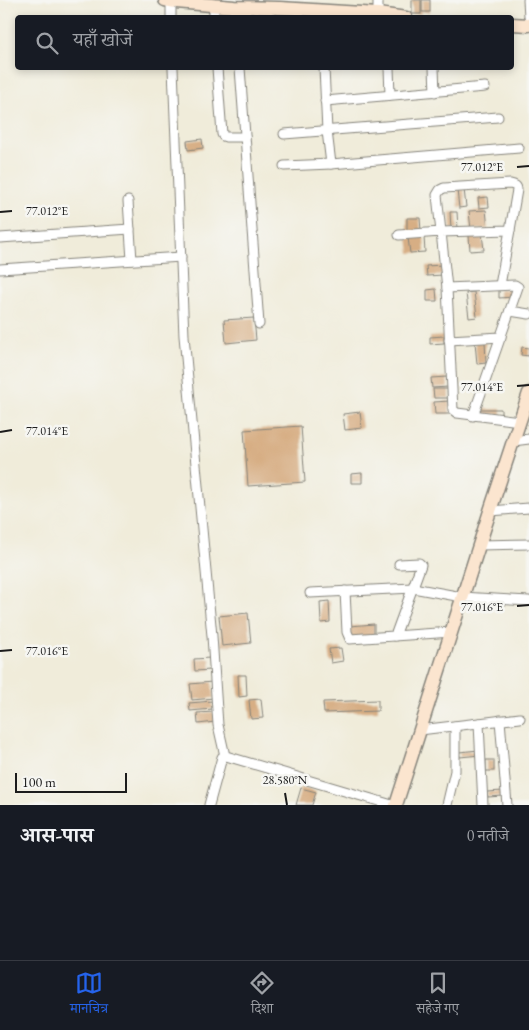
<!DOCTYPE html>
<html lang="hi">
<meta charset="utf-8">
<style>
:root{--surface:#171b24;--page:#20242c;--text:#f1f3f6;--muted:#9ea1a6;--line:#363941;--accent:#2563eb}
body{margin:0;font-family:"EB Garamond","Noto Serif Devanagari",serif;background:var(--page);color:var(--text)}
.scale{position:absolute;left:15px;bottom:12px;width:112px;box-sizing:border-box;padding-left:5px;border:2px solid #1c1c1c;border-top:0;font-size:14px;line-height:18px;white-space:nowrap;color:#1c1c1c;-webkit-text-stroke:4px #f6f6f2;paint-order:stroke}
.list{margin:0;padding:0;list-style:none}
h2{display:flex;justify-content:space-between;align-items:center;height:65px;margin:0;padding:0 20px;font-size:21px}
h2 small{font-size:16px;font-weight:400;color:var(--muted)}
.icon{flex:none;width:28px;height:28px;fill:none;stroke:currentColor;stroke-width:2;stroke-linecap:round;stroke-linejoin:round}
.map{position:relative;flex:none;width:529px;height:805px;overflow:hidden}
.search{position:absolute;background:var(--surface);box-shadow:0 2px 8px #0003;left:15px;right:15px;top:15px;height:55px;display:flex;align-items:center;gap:12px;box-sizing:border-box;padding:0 18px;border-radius:5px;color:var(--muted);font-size:19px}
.sheet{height:155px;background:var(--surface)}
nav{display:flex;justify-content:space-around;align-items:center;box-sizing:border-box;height:70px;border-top:1px solid var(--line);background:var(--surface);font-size:14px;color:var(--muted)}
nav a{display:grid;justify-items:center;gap:2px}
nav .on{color:var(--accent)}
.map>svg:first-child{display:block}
.building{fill:#d7ae84}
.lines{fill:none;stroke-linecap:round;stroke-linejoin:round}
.street-casing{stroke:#86847b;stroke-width:11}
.secondary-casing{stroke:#86847b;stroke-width:15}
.street{stroke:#fff;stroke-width:9}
.secondary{stroke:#fbe5cf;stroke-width:12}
.ticks{fill:none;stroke:#1c1c1c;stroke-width:2}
.ticks-label{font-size:12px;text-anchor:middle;fill:#1c1c1c;stroke:#f6f6f2;stroke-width:5;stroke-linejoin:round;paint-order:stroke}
</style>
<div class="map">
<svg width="529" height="805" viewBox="0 0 529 805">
<rect width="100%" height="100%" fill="#f6f6f2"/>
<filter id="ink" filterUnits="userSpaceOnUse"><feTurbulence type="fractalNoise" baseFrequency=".02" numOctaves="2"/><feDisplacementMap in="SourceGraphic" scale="10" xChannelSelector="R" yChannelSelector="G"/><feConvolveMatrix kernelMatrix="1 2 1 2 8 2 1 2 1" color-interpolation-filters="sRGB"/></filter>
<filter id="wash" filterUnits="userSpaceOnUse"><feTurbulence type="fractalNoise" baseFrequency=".0096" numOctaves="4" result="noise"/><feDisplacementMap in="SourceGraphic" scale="20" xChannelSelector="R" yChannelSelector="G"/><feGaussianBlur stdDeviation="1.12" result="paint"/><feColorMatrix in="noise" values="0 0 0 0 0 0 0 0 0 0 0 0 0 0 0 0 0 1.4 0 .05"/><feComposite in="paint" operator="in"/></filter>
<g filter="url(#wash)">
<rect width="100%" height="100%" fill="#f0ecda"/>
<g id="blocks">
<g class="building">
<rect x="412" y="0" width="9" height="14"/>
<rect x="422" y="0" width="8" height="12"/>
<path d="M202 139 203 148 188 150 187 141Z"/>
<path d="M464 189 466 207 459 208 457 190Z"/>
<path d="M488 197 489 207 479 208 478 198Z"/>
<path d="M486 210 488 229 471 230 469 211Z"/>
<path d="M450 212H457L458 229H451Z"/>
<path d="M407 218H420L421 231 407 232Z"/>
<path d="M482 234 484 250 470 251 469 235Z"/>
<path d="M424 237 425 252 410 253 408 238Z"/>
<path d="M442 265 443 275 427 276 426 266Z"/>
<path d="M436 289 437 301H427V290Z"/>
<path d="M513 289V297L499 298V290Z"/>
<path d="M474 292 477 317 469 318 466 293Z"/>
<path d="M254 318 256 340 226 343 224 320Z"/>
<path d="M444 336V343L430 344V337Z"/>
<path d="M485 341 486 363 477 364 475 342Z"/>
<path d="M522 347 529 348V356L521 355Z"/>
<path d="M447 377 448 387 432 388 431 378Z"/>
<path d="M433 389H449V398H434Z"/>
<path d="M449 401 450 414H435L434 402Z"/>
<path d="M480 409H501V415L480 414Z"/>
<path d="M360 412 362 428 345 430 343 414Z"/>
<path d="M301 426 305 482 248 486 244 430Z"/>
<path d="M362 473V483H351V474Z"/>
<path d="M329 601 330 622 321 623 320 602Z"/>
<path d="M248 613 251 643 222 646 219 616Z"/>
<path d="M374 624V637L351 638 350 626Z"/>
<path d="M341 648 343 661 331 663 329 649Z"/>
<path d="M210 658 211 670 195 671 194 659Z"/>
<path d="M238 675H246L247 696 239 697Z"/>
<path d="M212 682 214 698 192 700 190 684Z"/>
<path d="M261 699 263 718 251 719 249 700Z"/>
<path d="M378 700V711L324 713 323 702Z"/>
<path d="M212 701 213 709 190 711 189 703Z"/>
<path d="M214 712 215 722 198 724 197 713Z"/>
<path d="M479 750 480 755 460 757 459 752Z"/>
<rect x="486" y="760" width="8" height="11"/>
<path d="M301 788 316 792 312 805H296Z"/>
<path d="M503 791V796L488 797 487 792Z"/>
</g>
</g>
</g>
<g filter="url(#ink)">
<use href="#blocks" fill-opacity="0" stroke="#86847b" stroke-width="1"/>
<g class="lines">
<defs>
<g id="street">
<path d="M171 0V18"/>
<path d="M378 0V14"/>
<path d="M528 0 529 16"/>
<path d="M214 6V18"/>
<path d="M234 7 235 18"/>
<path d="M173 68 184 336 212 636 218 725 225 756"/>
<path d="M217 68 222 134 223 136 226 137H245"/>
<path d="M240 68 259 324"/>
<path d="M324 68 327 131 331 164 519 148"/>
<path d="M389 68 390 95"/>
<path d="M434 68 435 92"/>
<path d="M325 101 485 87"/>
<path d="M284 134 498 117"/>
<path d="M284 166 331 164"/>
<path d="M128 201 132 260"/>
<path d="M399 235 441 232 510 230 517 190C517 186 515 185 510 184L444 188 440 190 437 195 447 288 453 410 457 413 520 421"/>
<path d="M0 238 130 229"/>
<path d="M0 269 181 257"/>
<path d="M500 285 510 230"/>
<path d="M447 288 515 285 518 287 473 416"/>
<path d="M510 311 529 314"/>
<path d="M449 340 501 337"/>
<path d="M513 441 529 439"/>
<path d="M490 511 529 508"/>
<path d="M479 545 529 544"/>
<path d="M345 591 347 632 350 639 452 632"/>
<path d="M310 593 413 588 462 597 529 601"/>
<path d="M395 636 421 565 419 563 399 564"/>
<path d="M500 720 507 805"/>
<path d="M479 723 483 805"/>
<path d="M420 730 520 718"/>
<path d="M209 805 221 761 222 757 226 756 392 805"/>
<path d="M447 805 455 771V726"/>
</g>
<g id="secondary">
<path d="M165 0 176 2 234 7 280 8 378 14 406 18"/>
<path d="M512 24 529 25"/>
<path d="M396 805 490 511 529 393"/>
</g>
</defs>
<use href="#street" class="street-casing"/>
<use href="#secondary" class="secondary-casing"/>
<use href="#street" class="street"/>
<use href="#secondary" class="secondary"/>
</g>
</g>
<path class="ticks" d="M517 167 529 166M0 212 12 211M517 386 529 385M0 432 12 430M517 606 529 605M0 651 12 650M285 793 287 805"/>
<g class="ticks-label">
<text x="482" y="171">77.012°E</text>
<text x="47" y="215">77.012°E</text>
<text x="482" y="391">77.014°E</text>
<text x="47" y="435">77.014°E</text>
<text x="482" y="611">77.016°E</text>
<text x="47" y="655">77.016°E</text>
<text x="285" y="784">28.580°N</text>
</g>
</svg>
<div class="scale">100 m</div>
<div class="search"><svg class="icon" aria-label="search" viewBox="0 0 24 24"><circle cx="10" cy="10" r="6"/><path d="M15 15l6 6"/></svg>यहाँ खोजें</div>
</div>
<section class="sheet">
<h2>आस-पास<small>0 नतीजे</small></h2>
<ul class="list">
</ul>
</section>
<nav>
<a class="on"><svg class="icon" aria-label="map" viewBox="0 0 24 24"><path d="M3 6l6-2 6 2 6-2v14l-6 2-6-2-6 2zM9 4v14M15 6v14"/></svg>मानचित्र</a>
<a><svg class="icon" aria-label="directions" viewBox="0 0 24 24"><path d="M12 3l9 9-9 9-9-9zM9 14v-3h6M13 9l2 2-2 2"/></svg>दिशा</a>
<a><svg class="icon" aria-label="saved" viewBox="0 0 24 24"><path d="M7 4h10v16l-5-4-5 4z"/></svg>सहेजे गए</a>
</nav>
